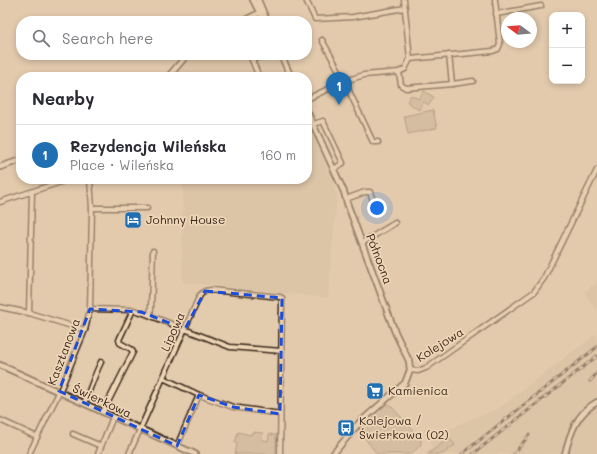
<!DOCTYPE html>
<meta charset="utf-8">
<style>
:root{--surface:#fff;--page:#f2f2f3;--text:#2b2b33;--muted:#7c7c81;--line:#e1e1e2;--accent:#1f6fb2}
body{margin:0;font-family:Mali,sans-serif;background:var(--page);color:var(--text)}
.controls{position:absolute;right:12px;top:12px;display:grid;overflow:hidden;border-radius:8px;box-shadow:0 2px 6px #0003}
.controls button{width:36px;height:36px;display:grid;place-items:center;padding:0;border:0;border-bottom:1px solid var(--line);background:var(--surface);color:var(--text);font:20px sans-serif}
.compass{position:absolute;left:501px;top:12px;width:36px;height:36px;border-radius:50%;background:var(--surface);box-shadow:0 2px 6px #0003;rotate:286deg}
.you{position:absolute;left:377px;top:208px;width:14px;height:14px;margin:-10px;border:3px solid #fff;border-radius:50%;background:#1a73e8;box-shadow:0 0 0 6px #1a73e833}
.badge{display:grid;place-items:center;width:26px;height:26px;border-radius:50%;background:var(--accent);color:#fff;font-size:13px;font-weight:700}
.pin{position:absolute;translate:-50% -33px;filter:drop-shadow(0 1px 2px #0008)}
.pin::after{content:'';position:absolute;top:21px;width:14px;height:12px;background:inherit;clip-path:polygon(0 0,100% 0,50% 100%)}
.list{margin:0;padding:0;list-style:none}
h2{display:flex;justify-content:space-between;align-items:center;height:52px;margin:0;padding:0 16px;font-size:17px}
h2 small{font-size:13px;font-weight:400;color:var(--muted)}
.list li{display:grid;grid-template-columns:26px 1fr auto;gap:12px;align-items:center;box-sizing:border-box;height:60px;padding:0 16px;border-top:1px solid var(--line)}
.list b{display:block;font-size:15px;white-space:nowrap}
.list p{margin:0;font-size:13px;white-space:nowrap;color:var(--muted)}
.list em{font-size:13px;font-style:normal;color:var(--muted)}
.icon{flex:none;width:22px;height:22px;fill:none;stroke:currentColor;stroke-width:2;stroke-linecap:round;stroke-linejoin:round}
.map{position:relative;flex:none;width:597px;height:454px;overflow:hidden}
.search{position:absolute;background:var(--surface);box-shadow:0 2px 6px #0003;left:16px;top:16px;width:296px;height:44px;display:flex;align-items:center;gap:10px;box-sizing:border-box;padding:0 14px;border-radius:16px;color:var(--muted);font-size:15px}
.panel{position:absolute;background:var(--surface);box-shadow:0 2px 6px #0003;left:16px;top:72px;width:296px;height:112px;border-radius:16px}
.map>svg:first-child{display:block}
.built{fill:#d3bca0}
.green{fill:#c4ad92;stroke:#806c58}
.lines{fill:none;stroke-linecap:round;stroke-linejoin:round}
.minor-casing{stroke:#3b2a1e;stroke-width:7}
.tertiary-casing{stroke:#3b2a1e;stroke-width:8}
.minor{stroke:#eed5b6;stroke-width:4}
.tertiary{stroke:#eed5b6;stroke-width:4.5}
.rail-casing{stroke:#3b2a1e;stroke-width:3}
.rail{stroke:#eed5b6;stroke-width:1.5;stroke-dasharray:4.5;stroke-linecap:butt}
.marked{fill:none;stroke:#1d4ed8;stroke-width:3;stroke-dasharray:8 5;stroke-linejoin:round}
.labels{text-anchor:middle;stroke-width:3.5;stroke-linejoin:round;paint-order:stroke}
.poi-label{font-size:12px;fill:#3b2a1e;stroke:#eed5b6;text-anchor:start}
.street-label{font-size:12px;fill:#3b2a1e;stroke:#eed5b6}
</style>
<div class="map">
<svg width="597" height="454" viewBox="0 0 597 454">
<rect width="100%" height="100%" fill="#e3cbad"/>
<filter id="ink" filterUnits="userSpaceOnUse"><feTurbulence type="fractalNoise" baseFrequency=".025" numOctaves="2"/><feDisplacementMap in="SourceGraphic" scale="8" xChannelSelector="R" yChannelSelector="G"/><feConvolveMatrix kernelMatrix="1 2 1 2 8 2 1 2 1" color-interpolation-filters="sRGB"/></filter>
<g filter="url(#ink)">
<g class="built">
<path d="M191 55H285L293 77H170Z"/>
<path d="M307 115 337 195 328 298 182 282 183 179H307Z"/>
<path d="M597 282V311L584 292Z"/>
<path d="M597 333V454H424L432 447 430 441 461 423 499 408Z"/>
</g>
<g class="green">
<path d="M424 91 434 97 429 105 424 102 419 110 407 102 411 95 419 99Z"/>
<path d="M433 110 437 128 408 134 404 116Z"/>
<path d="M384 404H388L392 407 421 439V445L411 454H377L360 432 359 427Z"/>
<path d="M238 432 251 435 252 432 263 433 262 440 268 441 269 434 276 435V454H235L237 443H235Z"/>
<path d="M449 438 455 445 443 454H428Z"/>
</g>
<g class="lines">
<defs>
<g id="minor">
<path d="M306 0 315 19 353 17 405 8"/>
<path d="M496 14 541 6"/>
<path d="M322 40 342 76 373 142H378"/>
<path d="M250 55 259 77"/>
<path d="M449 55 452 84 473 81"/>
<path d="M410 59 493 51 498 49 500 44 495 0"/>
<path d="M252 60 264 55"/>
<path d="M399 72 401 85 406 88 452 84"/>
<path d="M307 99 345 81 364 75 399 72 405 69 410 59 404 0"/>
<path d="M313 124 323 121 343 163 334 169"/>
<path d="M346 199 365 192H370L374 204"/>
<path d="M0 202 70 179"/>
<path d="M92 208H147"/>
<path d="M362 243 395 223"/>
<path d="M0 307 29 313 85 330"/>
<path d="M90 309 133 310 141 312 230 347 282 351"/>
<path d="M29 313 32 192"/>
<path d="M150 315 151 309 153 251"/>
<path d="M410 370 418 371 426 368 534 292 544 278 597 170"/>
<path d="M163 378 199 395 233 407 280 414"/>
<path d="M84 403C90 390 94 376 101 362"/>
<path d="M103 412 133 352 131 349 120 343 119 340 133 310"/>
<path d="M0 420 37 437"/>
<path d="M73 434 101 446"/>
<path d="M177 446 199 395"/>
<path d="M29 454 62 386 85 330 90 309 92 208 90 179"/>
<path d="M98 454 113 417"/>
<path d="M129 454 200 295 205 291 211 290 280 297 282 298 280 454"/>
</g>
<g id="tertiary">
<path d="M253 0 264 21"/>
<path d="M258 0 267 21"/>
<path d="M243 21 261 12"/>
<path d="M281 55 291 77"/>
<path d="M168 77 187 55"/>
<path d="M307 111 344 192 347 203 395 332 409 361 410 370 405 383 359 423 333 454"/>
<path d="M0 167 21 160"/>
<path d="M0 365 195 454"/>
<path d="M565 454C570 433 577 413 597 402"/>
</g>
</defs>
<use href="#minor" class="minor-casing"/>
<use href="#tertiary" class="tertiary-casing"/>
<use href="#minor" class="minor"/>
<use href="#tertiary" class="tertiary"/>
<defs>
<g id="rail">
<path d="M590 381 597 373"/>
<path d="M462 454 597 347"/>
<path d="M473 454 597 356"/>
<path d="M514 454 529 435"/>
</g>
</defs>
<use href="#rail" class="rail-casing"/>
<use href="#rail" class="rail"/>
</g>
</g>
<path d="M0 0H597V454H0ZM205 291 282 298 280 414 233 407 199 395 177 446 59 391 90 309 141 312 185 329Z" fill="#e3cbad" fill-opacity=".55" fill-rule="evenodd"/>
<path class="marked" d="M205 291 282 298 280 414 233 407 199 395 177 446 59 391 90 309 141 312 185 329Z"/>
<defs>
<symbol id="hotel-square" viewBox="-11 -11 22 22"><rect x="-9" y="-9" width="18" height="18" rx="4" fill="#1f6fb2" stroke="#eed5b6"/><path d="M-6-4.5h1.5V1H6V5H4.5V3h-9V5H-6ZM-4 0a1.8 1.8 0 1 1 3.6 0ZM.5 0V-2.5h3Q6-2.5 6 0Z" fill="#fff"/></symbol>
<symbol id="supermarket-square" viewBox="-11 -11 22 22"><rect x="-9" y="-9" width="18" height="18" rx="4" fill="#1f6fb2" stroke="#eed5b6"/><path d="M-6-5.5h2.5l.6 2H6L4.5 2H-2.5L-4.4-4H-6ZM-1.5 3.2a1.3 1.3 0 1 0 .1 0ZM3 3.2a1.3 1.3 0 1 0 .1 0Z" fill="#fff"/></symbol>
<symbol id="bus-square" viewBox="-11 -11 22 22"><rect x="-9" y="-9" width="18" height="18" rx="4" fill="#1f6fb2" stroke="#eed5b6"/><path d="M-5-6H5V4H4V6H2V4H-2V6H-4V4H-5ZM-3.5-4V0h7V-4ZM-3.5 1.2v1.5H-2V1.2ZM2 1.2v1.5H3.5V1.2Z" fill="#fff"/></symbol>
</defs>
<g fill-rule="evenodd">
<use href="#hotel-square" x="123" y="210" width="20" height="20"/>
<use href="#supermarket-square" x="365" y="381" width="20" height="20"/>
<use href="#bus-square" x="336" y="418" width="20" height="20"/>
</g>
<g class="labels">
<g class="poi-label">
<text x="146" y="224">Johnny House</text>
<text x="388" y="395">Kamienica</text>
<text x="359" y="425">Kolejowa /<tspan x="359" dy="14">Świerkowa (02)</tspan></text>
</g>
<g class="street-label">
<text transform="translate(379 259) rotate(69)" y="4">Północna</text>
<text transform="translate(173 332) rotate(-66)" y="4">Lipowa</text>
<text transform="translate(440 345) rotate(-32)" y="4">Kolejowa</text>
<text transform="translate(64 352) rotate(-69)" y="4">Kasztanowa</text>
<text transform="translate(102 401) rotate(25)" y="4">Świerkowa</text>
</g>
</g>
</svg>
<div class="controls">
<button>+</button>
<button>−</button>
</div>
<svg class="compass" viewBox="-18 -18 36 36"><path d="M0-13l5 13h-10z" fill="#e53935"/><path d="M0 13l5-13h-10z" fill="#7c7c81"/></svg>
<div class="you"></div>
<div class="pin badge" style="left:339px;top:105px">1</div>
<div class="search"><svg class="icon" aria-label="search" viewBox="0 0 24 24"><circle cx="10" cy="10" r="6"/><path d="M15 15l6 6"/></svg>Search here</div>
<section class="panel">
<h2>Nearby<small></small></h2>
<ul class="list">
<li><span class="badge">1</span><div><b>Rezydencja Wileńska</b><p>Place · Wileńska</p></div><em>160 m</em></li>
</ul>
</section>
</div>
